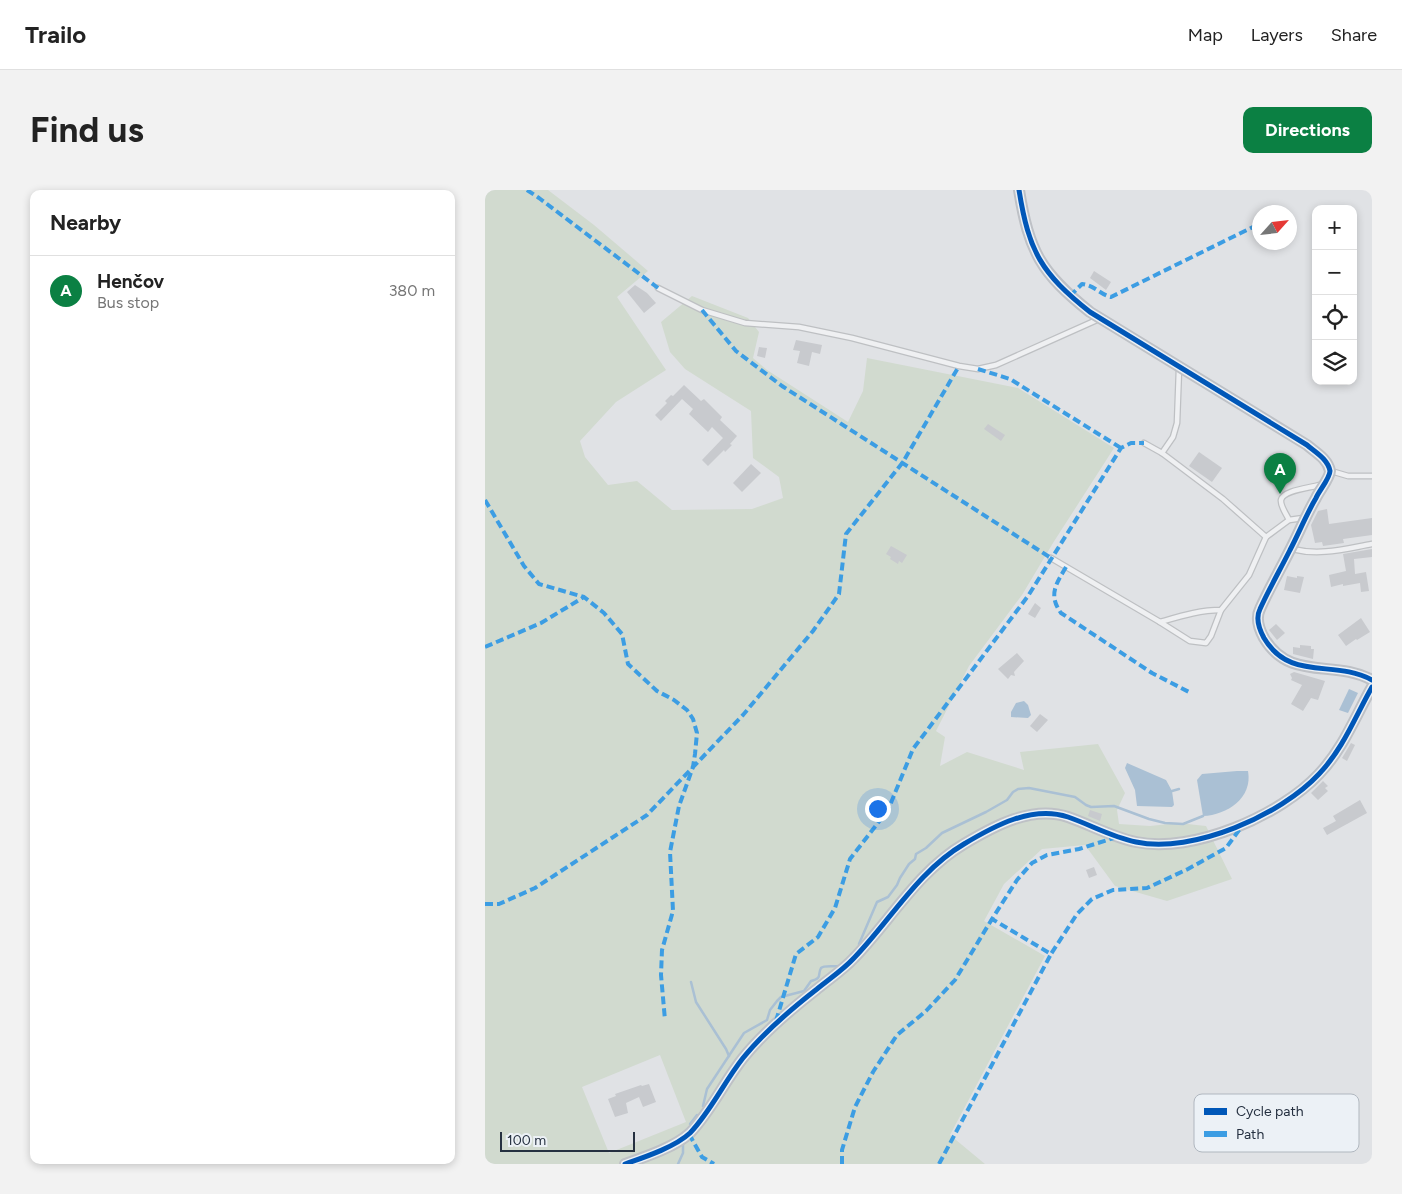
<!DOCTYPE html>
<meta charset="utf-8">
<style>
:root{--surface:#fff;--page:#f2f2f2;--text:#222;--muted:#767676;--line:#e0e0e0;--accent:#0b8043}
body{margin:0;font-family:Figtree,sans-serif;background:var(--page);color:var(--text)}
.controls{position:absolute;right:15px;top:15px;display:grid;overflow:hidden;border-radius:10px;box-shadow:0 2px 8px #0003}
.controls button{width:45px;height:45px;display:grid;place-items:center;padding:0;border:0;border-bottom:1px solid var(--line);background:var(--surface);color:var(--text);font:25px sans-serif}
.compass{position:absolute;left:767px;top:15px;width:45px;height:45px;border-radius:50%;background:var(--surface);box-shadow:0 2px 8px #0003;rotate:63deg}
.scale{position:absolute;left:15px;bottom:12px;width:135px;box-sizing:border-box;padding-left:5px;border:2px solid #253040;border-top:0;font-size:14px;line-height:18px;white-space:nowrap;color:#253040;-webkit-text-stroke:4px #ecf1f6;paint-order:stroke}
.you{position:absolute;left:392px;top:618px;width:18px;height:18px;margin:-12px;border:4px solid #fff;border-radius:50%;background:#1a73e8;box-shadow:0 0 0 8px #1a73e833}
.badge{display:grid;place-items:center;width:32px;height:32px;border-radius:50%;background:var(--accent);color:#fff;font-size:16px;font-weight:700}
.pin{position:absolute;translate:-50% -41px;filter:drop-shadow(0 1px 2px #0008)}
.pin::after{content:'';position:absolute;top:26px;width:18px;height:15px;background:inherit;clip-path:polygon(0 0,100% 0,50% 100%)}
.list{margin:0;padding:0;list-style:none}
h2{display:flex;justify-content:space-between;align-items:center;height:65px;margin:0;padding:0 20px;font-size:21px}
h2 small{font-size:16px;font-weight:400;color:var(--muted)}
.list li{display:grid;grid-template-columns:32px 1fr auto;gap:15px;align-items:center;box-sizing:border-box;height:70px;padding:0 20px;border-top:1px solid var(--line)}
.list b{display:block;font-size:19px;white-space:nowrap}
.list p{margin:0;font-size:16px;white-space:nowrap;color:var(--muted)}
.list em{font-size:16px;font-style:normal;color:var(--muted)}
.icon{flex:none;width:28px;height:28px;fill:none;stroke:currentColor;stroke-width:2;stroke-linecap:round;stroke-linejoin:round}
.map{position:relative;flex:none;width:887px;height:974px;overflow:hidden;border-radius:10px}
header{display:flex;align-items:center;gap:30px;box-sizing:border-box;height:70px;padding:0 25px;background:var(--surface);border-bottom:1px solid var(--line)}
header strong{font-size:24px}
nav{display:flex;gap:28px;margin-inline-start:auto;font-size:18px}
.intro{display:flex;align-items:center;justify-content:space-between;box-sizing:border-box;height:120px;padding:0 30px}
h1{margin:0;font-size:35px}
.button{padding:12px 22px;border-radius:10px;background:var(--accent);color:#fff;font-size:18px;font-weight:700}
main{display:flex;gap:30px;padding:0 30px}
aside{flex:1;background:var(--surface);border-radius:10px;box-shadow:0 2px 8px #0003}
.map>svg:first-child{display:block}
.green{fill:#d1dacf;fill-rule:evenodd}
.water{fill:#aac0d4}
.lines{fill:none;stroke-linecap:round;stroke-linejoin:round}
.stream{stroke:#aac0d4;stroke-width:2.5}
.building{fill:#c8cace}
.lane-casing{stroke:#bec0c3;stroke-width:7}
.lane{stroke:#eff0f2;stroke-width:4.5}
.secondary{stroke:#bec1c6;stroke-width:12}
.quiet{stroke:#3c9de3;stroke-width:4;stroke-dasharray:8 4;stroke-linecap:butt}
.cycleway-casing{stroke:#ecf1f6;stroke-width:8}
.cycleway{stroke:#0057b8;stroke-width:5}
.key{fill:#ecf1f6;stroke:#b0b7bf;stroke-width:1}
.key-label{font-size:14px;fill:#253040}
</style>
<header>
<strong>Trailo</strong>
<nav><a>Map</a><a>Layers</a><a>Share</a></nav>
</header>
<div class="intro"><h1>Find us</h1><a class="button">Directions</a></div>
<main>
<aside>
<h2>Nearby<small></small></h2>
<ul class="list">
<li><span class="badge">A</span><div><b>Henčov</b><p>Bus stop</p></div><em>380 m</em></li>
</ul>
</aside>
<div class="map">
<svg width="887" height="974" viewBox="0 0 887 974">
<rect width="100%" height="100%" fill="#e0e2e5"/>
<path class="green" d="M0 0H63L109 35 163 81 132 107 181 180 131 212 95 251 100 267 123 295 152 291 187 320 267 319 298 308 294 287 268 268 266 221 200 179 185 162 176 132 207 106 263 128 274 142 268 168 282 180 363 232 378 201 382 168 533 198 629 258 568 353 537 405 484 476 451 541 460 547 455 576 482 562 539 580 535 562 613 554 640 603 632 620 634 634 665 636 693 633 721 636 747 689 682 711 630 696 600 655 557 659 519 694 499 731 560 766 465 945 500 974H0ZM175 865 201 932 124 963 97 897Z"/>
<g class="water">
<path d="M864 499 873 503 863 523 854 520Z"/>
<path d="M539 511 543 515 546 525 543 528 526 527V522L531 513Z"/>
<path d="M642 573 681 590 687 601 689 615 687 617 652 616 650 600 640 578Z"/>
<path d="M752 581H763C768 608 742 625 718 626L712 590 717 584Z"/>
</g>
<g class="lines">
<g class="stream">
<path d="M687 601 694 599"/>
<path d="M374 754 392 712 403 707 412 695 415 688 424 674 430 669 431 664 441 658 457 643 501 622 522 610 528 602 533 599 544 598 590 607 601 615 606 617 629 616 664 629 680 633 698 634 718 626"/>
<path d="M206 792 211 812 241 859 244 866"/>
<path d="M218 916 222 899 259 843 282 830 285 820 292 811 296 807 319 801 326 791C338 788 332 785 336 778 339 775 349 777 354 776"/>
<path d="M205 934 212 925"/>
<path d="M193 974 198 963V953"/>
</g>
</g>
<g class="building">
<path d="M609 81 626 92 621 100 605 88Z"/>
<path d="M150 95 162 103 171 113 159 123 142 102Z"/>
<path d="M311 150 337 155 335 164 327 162 324 176 312 173 315 161 308 160Z"/>
<path d="M274 157 282 158 280 168 272 166Z"/>
<path d="M199 195 216 211 219 209 237 227 235 230 252 246 245 254 247 255 240 262 239 260 223 276 217 270 238 248 227 237 223 242 204 224 208 219 197 209 176 231 170 225 182 213 180 211 186 205 188 206Z"/>
<path d="M503 234 520 245 516 251 499 239Z"/>
<path d="M714 262 737 278 727 292 704 276Z"/>
<path d="M266 274 276 283 257 302 248 293Z"/>
<path d="M842 319 844 334 887 328V345L858 349 859 353 838 356 837 352 830 353 826 335 833 321Z"/>
<path d="M406 356 422 365 417 373 414 371 413 374 405 369 406 367 401 364Z"/>
<path d="M887 359V367L869 369 870 384 881 382 884 401 876 402 875 393 858 396V394L846 397 844 385 861 381 858 364Z"/>
<path d="M802 386 812 388V386L819 387 815 403 799 400Z"/>
<path d="M550 413 556 418 550 428 543 424Z"/>
<path d="M876 428 885 442 872 450 871 449 861 456 853 445Z"/>
<path d="M791 434 800 443 792 450 784 440Z"/>
<path d="M815 455 826 456V459H829L828 469 808 464V457L815 458Z"/>
<path d="M532 463 539 471 529 482 530 486 526 485 523 489 513 479Z"/>
<path d="M809 482 840 491 833 510 826 508 818 521 806 514 817 495 806 490 807 488 805 484Z"/>
<path d="M555 524 563 530 552 542 545 536Z"/>
<path d="M866 553 870 555 862 571 857 568Z"/>
<path d="M838 591 843 596 840 598 843 601 833 610 826 603Z"/>
<path d="M875 610 882 623 842 645 838 638 851 631 848 626Z"/>
<path d="M605 620 617 624 615 631 603 626Z"/>
<path d="M609 677 612 685 604 688 601 680Z"/>
<path d="M164 894 171 912 158 917 154 907 141 913 143 923 130 927 123 909 131 906 130 904 156 895 157 896Z"/>
</g>
<g class="lines">
<defs>
<g id="lane">
<path d="M173 98 217 120 260 133 314 137 367 148 474 176 493 179 511 175 614 129"/>
<path d="M659 253 677 263 738 309 781 347"/>
<path d="M677 263 688 247 692 233 694 179"/>
<path d="M846 281 863 286H887"/>
<path d="M804 330C802 325 795 316 796 310 798 300 825 298 834 295"/>
<path d="M807 359C835 366 859 359 887 354"/>
<path d="M566 368 675 432C696 426 715 420 736 420L764 385 781 347 804 330 818 328"/>
<path d="M675 432 705 451 721 453 726 446 736 420"/>
</g>
</defs>
<use href="#lane" class="lane-casing"/>
<use href="#lane" class="lane"/>
<g class="secondary">
<path d="M534 0C544 62 556 83 605 122L822 255C830 262 843 269 845 281 845 288 834 301 831 308 821 325 814 343 805 360 795 380 784 399 775 419 770 429 774 439 779 448 805 492 849 469 887 490"/>
<path d="M140 974C160 967 190 957 205 943 226 921 239 892 258 868 279 842 305 820 332 799 344 789 358 780 369 768 405 731 433 681 479 654 509 636 547 615 583 627 606 635 627 647 651 652 708 664 796 625 834 584 858 559 870 527 887 497"/>
</g>
<g class="quiet">
<path d="M42 0 54 8 173 98"/>
<path d="M585 106 597 94C609 95 616 105 626 107L774 34"/>
<path d="M217 120 251 161 297 196 566 368"/>
<path d="M493 179 525 189 636 258"/>
<path d="M0 310 39 376 54 394 99 407 119 423 137 444 143 474 172 501 189 510 202 520 208 529 212 543 210 564 208 577 194 616 185 662 188 721 177 760 176 785 180 830"/>
<path d="M581 377C571 394 563 405 576 423L667 483 706 503"/>
<path d="M0 457 56 433 99 407"/>
<path d="M632 647 594 659 562 665 547 673 532 690 507 729 566 764 592 724 607 709 628 700 662 698 703 679 741 658 757 636"/>
<path d="M0 714H14L50 698 162 625 258 525 328 441 354 404 361 344 418 272 474 176"/>
<path d="M291 831 311 764 333 747 350 718 365 669 403 620 428 559 543 406 636 258 646 253H659"/>
<path d="M204 944 217 967 229 974"/>
<path d="M357 974V960L370 917 388 882 412 845 441 821 470 790 507 729"/>
<path d="M454 974 566 764"/>
</g>
<defs>
<g id="cycleway">
<path d="M534 0C544 62 556 83 605 122L822 255C830 262 843 269 845 281 845 288 834 301 831 308 821 325 814 343 805 360 795 380 784 399 775 419 770 429 774 439 779 448 805 492 849 469 887 490"/>
<path d="M140 974C160 967 190 957 205 943 226 921 239 892 258 868 279 842 305 820 332 799 344 789 358 780 369 768 405 731 433 681 479 654 509 636 547 615 583 627 606 635 627 647 651 652 708 664 796 625 834 584 858 559 870 527 887 497"/>
</g>
</defs>
<use href="#cycleway" class="cycleway-casing"/>
<use href="#cycleway" class="cycleway"/>
</g>
<rect x="709" y="904" width="165" height="58" rx="8" class="key"/>
<rect x="719" y="918" width="23" height="7" fill="#0057b8"/>
<rect x="719" y="941" width="23" height="6" fill="#3c9de3"/>
<g class="key-label">
<text x="751" y="926">Cycle path</text>
<text x="751" y="949">Path</text>
</g>
</svg>
<div class="controls">
<button>+</button>
<button>−</button>
<button><svg class="icon" aria-label="locate" viewBox="0 0 24 24"><circle cx="12" cy="12" r="6"/><path d="M12 2v4M12 18v4M2 12h4M18 12h4"/></svg></button>
<button><svg class="icon" aria-label="layers" viewBox="0 0 24 24"><path d="M12 4l9 5-9 5-9-5zM3 14l9 5 9-5"/></svg></button>
</div>
<svg class="compass" viewBox="-18 -18 36 36"><path d="M0-13l5 13h-10z" fill="#e53935"/><path d="M0 13l5-13h-10z" fill="#767676"/></svg>
<div class="scale">100 m</div>
<div class="you"></div>
<div class="pin badge" style="left:795px;top:304px">A</div>
</div>
</main>
